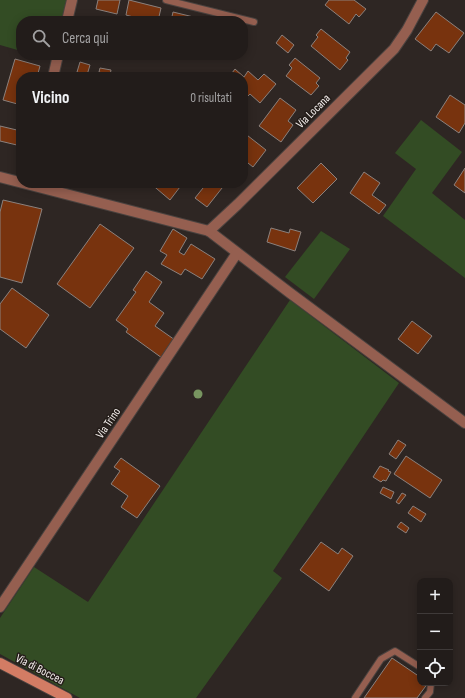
<!DOCTYPE html>
<html lang="it">
<meta charset="utf-8">
<style>
:root{--surface:#221c1a;--page:#2a2523;--text:#f1f3f6;--muted:#a2a1a2;--line:#3f3a39}
body{margin:0;font-family:"Sofia Sans Condensed",sans-serif;background:var(--page);color:var(--text)}
.controls{position:absolute;right:12px;bottom:12px;display:grid;overflow:hidden;border-radius:8px;box-shadow:0 2px 10px #0003}
.controls button{width:36px;height:36px;display:grid;place-items:center;padding:0;border:0;border-bottom:1px solid var(--line);background:var(--surface);color:var(--text);font:20px sans-serif}
.list{margin:0;padding:0;list-style:none}
h2{display:flex;justify-content:space-between;align-items:center;height:52px;margin:0;padding:0 16px;font-size:17px}
h2 small{font-size:13px;font-weight:400;color:var(--muted)}
.icon{flex:none;width:22px;height:22px;fill:none;stroke:currentColor;stroke-width:2;stroke-linecap:round;stroke-linejoin:round}
.map{position:relative;flex:none;width:465px;height:698px;overflow:hidden}
.search{position:absolute;background:var(--surface);box-shadow:0 2px 10px #0003;left:16px;top:16px;width:232px;height:44px;display:flex;align-items:center;gap:10px;box-sizing:border-box;padding:0 14px;border-radius:16px;color:var(--muted);font-size:15px}
.panel{position:absolute;background:var(--surface);box-shadow:0 2px 10px #0003;left:16px;top:72px;width:232px;height:116px;border-radius:16px}
.map>svg:first-child{display:block}
.green{fill:#334c24}
.building{fill:#78330e;stroke:#8b817d}
.lines{fill:none;stroke-linecap:round;stroke-linejoin:round}
.lane-casing{stroke:#4a423f;stroke-width:8}
.street-casing{stroke:#4a423f;stroke-width:12}
.secondary-casing{stroke:#4a423f;stroke-width:12}
.lane{stroke:#955f50;stroke-width:6}
.street{stroke:#955f50;stroke-width:10}
.secondary{stroke:#d37c64;stroke-width:10}
.tree{fill:#789560}
.labels{text-anchor:middle;stroke-width:3;stroke-linejoin:round;paint-order:stroke}
.street-label{font-size:12px;fill:#f3edeb;stroke:#241d19}
</style>
<div class="map">
<svg width="465" height="698" viewBox="0 0 465 698">
<rect width="100%" height="100%" fill="#2e2623"/>
<g class="green">
<path d="M0 0H67L62 21H21V51L0 45Z"/>
<path d="M421 120 462 152 432 193 465 220V278L383 216 416 169 395 153Z"/>
<path d="M321 231 350 249 314 299 285 277Z"/>
<path d="M290 300 399 383 273 571 282 578 196 698H80L0 654V618L34 567 88 602Z"/>
</g>
<g class="building">
<path d="M98 0H120L117 14 96 9Z"/>
<path d="M129 0 161 8 158 21H148L126 15Z"/>
<path d="M329 0H354L366 9 359 17 356 14 349 24 325 5Z"/>
<path d="M173 12 210 21H171Z"/>
<path d="M436 12 464 33 449 53 436 44 431 51 415 39Z"/>
<path d="M321 29 350 52 346 58 348 60 340 70 311 46 318 37 316 35Z"/>
<path d="M282 35 294 45 288 53 276 43Z"/>
<path d="M295 58 320 78 316 83 319 86 311 95 286 76 292 68 289 65Z"/>
<path d="M15 59 40 66 37 77H21V105L3 100Z"/>
<path d="M80 62 90 65 87 75 77 72Z"/>
<path d="M100 68 111 70 110 75 99 72Z"/>
<path d="M235 69 244 77 248 71 258 80 264 74 276 84 260 103 250 94 245 99 243 98V77H229Z"/>
<path d="M450 95 465 105V123L459 133 436 117Z"/>
<path d="M280 98 296 110 288 121 293 125 281 142 259 126Z"/>
<path d="M0 126 21 131V146L0 141Z"/>
<path d="M243 132 266 150 253 167 243 159Z"/>
<path d="M321 163 337 179 313 203 297 188Z"/>
<path d="M465 168V193L454 185Z"/>
<path d="M364 172 380 183 372 195 386 205 379 214 350 193Z"/>
<path d="M150 183H183L170 200Z"/>
<path d="M207 183H226L207 207 195 198Z"/>
<path d="M3 200 42 209 22 283 0 277V212Z"/>
<path d="M100 224 134 248 90 308 57 284Z"/>
<path d="M271 228 289 233 290 229 301 232 295 251 267 242Z"/>
<path d="M173 229 187 238 179 252 184 255 191 244 215 259 202 279 185 269 181 275 161 264 167 255 160 251Z"/>
<path d="M146 271 162 282 149 302 164 313 155 326 175 340 162 358 126 332 128 329 116 320 136 292 133 290Z"/>
<path d="M12 288 49 315 26 348 0 329V304Z"/>
<path d="M412 321 432 336 418 354 398 339Z"/>
<path d="M398 440 406 445 396 459 389 454Z"/>
<path d="M406 456 442 480 430 498 394 474Z"/>
<path d="M121 458 160 486 137 518 121 507 128 496 111 484 120 471 114 467Z"/>
<path d="M380 466 389 470 388 471 391 472 386 481 383 480 381 482 373 477Z"/>
<path d="M383 487 394 492 391 499 380 493Z"/>
<path d="M402 493 406 495 399 504 396 502Z"/>
<path d="M413 506 426 514 421 522 408 513Z"/>
<path d="M401 522 409 528 406 533 397 527Z"/>
<path d="M321 542 338 554 342 548 353 556 329 591 300 570Z"/>
<path d="M392 658 420 677V683H428L417 698H364Z"/>
</g>
<g class="lines">
<defs>
<g id="lane">
<path d="M166 0 254 22"/>
<path d="M355 698 381 659 395 651 420 667"/>
<path d="M425 698 430 692 431 683"/>
</g>
<g id="street">
<path d="M67 21 72 0"/>
<path d="M53 77 58 55"/>
<path d="M0 177 209 231 290 293 465 423"/>
<path d="M209 231 238 204 394 49 407 30 423 0"/>
<path d="M0 607 237 253"/>
</g>
<path id="secondary" d="M0 663 67 698"/>
</defs>
<use href="#lane" class="lane-casing"/>
<use href="#street" class="street-casing"/>
<use href="#secondary" class="secondary-casing"/>
<use href="#lane" class="lane"/>
<use href="#street" class="street"/>
<use href="#secondary" class="secondary"/>
</g>
<circle class="tree" cx="198" cy="394" r="4.5"/>
<g class="labels">
<g class="street-label">
<text transform="translate(313 111) rotate(-45)" y="4">Via Locana</text>
<text transform="translate(108 423) rotate(-56)" y="4">Via Trino</text>
<text transform="translate(40 669) rotate(27)" y="4">Via di Boccea</text>
</g>
</g>
</svg>
<div class="controls">
<button>+</button>
<button>−</button>
<button><svg class="icon" aria-label="locate" viewBox="0 0 24 24"><circle cx="12" cy="12" r="6"/><path d="M12 2v4M12 18v4M2 12h4M18 12h4"/></svg></button>
</div>
<div class="search"><svg class="icon" aria-label="search" viewBox="0 0 24 24"><circle cx="10" cy="10" r="6"/><path d="M15 15l6 6"/></svg>Cerca qui</div>
<section class="panel">
<h2>Vicino<small>0 risultati</small></h2>
<ul class="list">
</ul>
</section>
</div>
